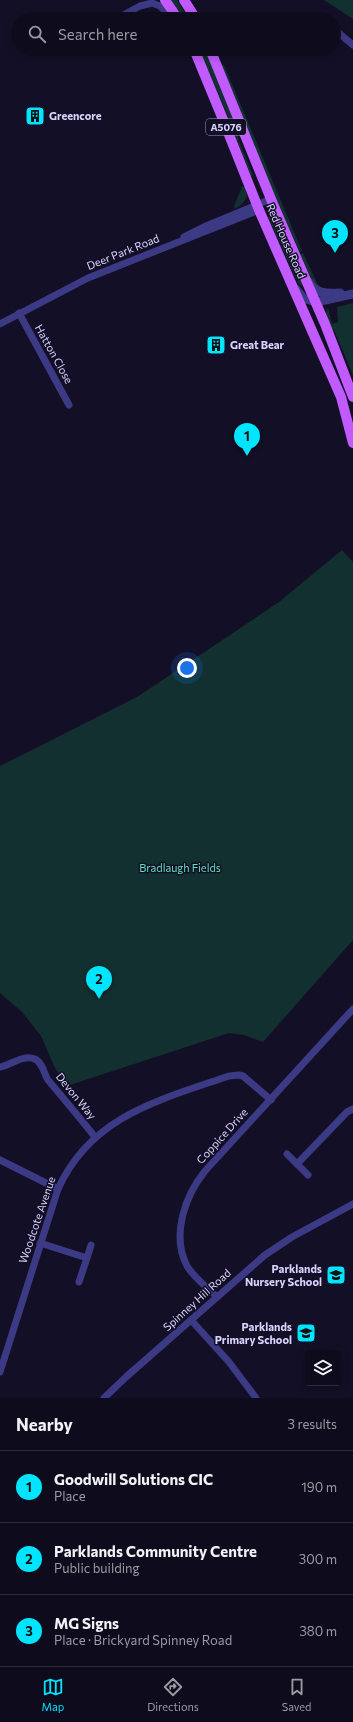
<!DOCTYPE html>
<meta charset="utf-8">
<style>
:root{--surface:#0e0b1c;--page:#171425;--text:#f1f3f6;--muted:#9b9ba3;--line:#2e2b3b;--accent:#00e5ff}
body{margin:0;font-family:Commissioner,sans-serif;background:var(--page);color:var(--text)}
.controls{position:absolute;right:12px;bottom:12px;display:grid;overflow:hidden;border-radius:4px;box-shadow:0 2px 10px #0003}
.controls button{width:36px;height:36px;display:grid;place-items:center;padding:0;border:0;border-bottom:1px solid var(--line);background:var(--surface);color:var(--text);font:20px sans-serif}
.you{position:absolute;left:187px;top:668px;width:14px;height:14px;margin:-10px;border:3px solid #fff;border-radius:50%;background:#1a73e8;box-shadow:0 0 0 6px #1a73e833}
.badge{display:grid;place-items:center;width:26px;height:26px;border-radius:50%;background:var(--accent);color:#111;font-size:13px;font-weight:700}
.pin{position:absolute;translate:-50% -33px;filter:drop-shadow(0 1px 2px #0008)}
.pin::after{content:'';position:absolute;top:21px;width:14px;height:12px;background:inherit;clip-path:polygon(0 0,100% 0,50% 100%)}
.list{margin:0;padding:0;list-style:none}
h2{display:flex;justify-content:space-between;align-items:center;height:52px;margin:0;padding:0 16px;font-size:17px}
h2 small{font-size:13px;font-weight:400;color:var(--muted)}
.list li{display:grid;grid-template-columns:26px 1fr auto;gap:12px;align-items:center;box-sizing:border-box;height:72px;padding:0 16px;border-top:1px solid var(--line)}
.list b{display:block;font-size:15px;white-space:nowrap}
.list p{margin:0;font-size:13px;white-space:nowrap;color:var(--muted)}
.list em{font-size:13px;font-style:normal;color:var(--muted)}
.icon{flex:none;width:22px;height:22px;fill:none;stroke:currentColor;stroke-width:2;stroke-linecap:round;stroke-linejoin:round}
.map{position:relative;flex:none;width:353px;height:1398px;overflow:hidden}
.search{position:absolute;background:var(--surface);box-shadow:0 2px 10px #0003;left:12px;right:12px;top:12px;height:44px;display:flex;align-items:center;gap:10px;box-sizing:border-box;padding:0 14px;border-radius:22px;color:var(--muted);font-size:15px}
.sheet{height:268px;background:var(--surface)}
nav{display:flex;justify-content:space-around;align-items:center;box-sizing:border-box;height:56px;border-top:1px solid var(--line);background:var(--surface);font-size:11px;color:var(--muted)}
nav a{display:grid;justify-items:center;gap:2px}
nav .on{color:var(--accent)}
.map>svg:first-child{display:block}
.green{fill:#12302f}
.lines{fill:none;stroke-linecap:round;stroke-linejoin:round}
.minor{stroke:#3d3a85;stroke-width:7}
.tertiary{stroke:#3d3a85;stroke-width:9}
.primary{stroke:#c25bff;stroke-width:10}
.labels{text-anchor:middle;stroke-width:3;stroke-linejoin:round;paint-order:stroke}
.shield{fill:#130f26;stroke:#9e99be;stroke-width:1}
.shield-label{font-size:10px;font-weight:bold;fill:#d9d4ff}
.poi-label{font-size:11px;font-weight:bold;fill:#d9d4ff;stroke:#130f26;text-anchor:start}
.street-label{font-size:11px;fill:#d9d4ff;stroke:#130f26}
.park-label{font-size:11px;fill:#5fe0c0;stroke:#130f26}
</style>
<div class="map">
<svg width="353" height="1398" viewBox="0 0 353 1398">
<rect width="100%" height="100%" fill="#130f26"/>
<g class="green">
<path d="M171 0H177L189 19H183Z"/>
<path d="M324 0H353V19Z"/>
<path d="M199 49H205L234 120 239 141 253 175 251 176 228 116Z"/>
<path d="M222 65H224L302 251 300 252 279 207Z"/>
<path d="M245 186 247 197 242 204 235 209 234 206 242 187Z"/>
<path d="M271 214 274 217 303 286H301L297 281 268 217Z"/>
<path d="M303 253 319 287 312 280 300 254Z"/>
<path d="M353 303V375L333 328 334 337 325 314 328 308 332 324 338 322 337 307Z"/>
<path d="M342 550 353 562V940L263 1042 244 1035 229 1033 67 1086 55 1068 41 1036 22 1012 0 993V766L137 697 279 602Z"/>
</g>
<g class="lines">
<g class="minor">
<path d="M116 19 140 6 152 3 160 6 173 19"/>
<path d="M334 29 353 45"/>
<path d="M184 237 206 226 271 199"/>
<path d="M19 313 69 405"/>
<path d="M0 324 88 278 259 210"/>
<path d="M0 1067C11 1065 23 1054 35 1059 43 1063 44 1074 48 1080 64 1099 80 1118 95 1137"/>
<path d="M287 1154 297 1164 347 1112 353 1109"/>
<path d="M0 1160 58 1189"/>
<path d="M297 1164 308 1175"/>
<path d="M40 1243 87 1258 91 1245"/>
<path d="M79 1282 87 1258"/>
<path d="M217 1297C207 1287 194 1278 187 1266 171 1235 185 1196 205 1171L353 1009"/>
<path d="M191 1320 229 1362 256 1398"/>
<path d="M0 1372 58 1189C91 1116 159 1100 229 1076L239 1075 243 1076 271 1100"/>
<path d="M104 1398 126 1377 265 1255 292 1237 353 1204"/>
</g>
<g class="tertiary">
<path d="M309 282C316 294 327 294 340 293"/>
<path d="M296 289 303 298 316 302 353 294"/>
</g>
<g class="primary">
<path d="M165 0 178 19"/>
<path d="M184 0 196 19"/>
<path d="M194 49 222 117 259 210 341 397 353 443"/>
<path d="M210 49 273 204 325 324 353 397"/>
</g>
</g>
<defs>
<symbol id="building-square" viewBox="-11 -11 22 22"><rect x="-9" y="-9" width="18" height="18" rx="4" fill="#00e5ff" stroke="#130f26"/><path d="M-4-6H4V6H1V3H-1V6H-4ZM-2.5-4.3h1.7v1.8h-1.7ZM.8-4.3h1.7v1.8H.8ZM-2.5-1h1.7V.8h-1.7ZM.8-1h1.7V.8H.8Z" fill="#111"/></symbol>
<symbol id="school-square" viewBox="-11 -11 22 22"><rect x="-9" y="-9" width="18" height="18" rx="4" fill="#00e5ff" stroke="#130f26"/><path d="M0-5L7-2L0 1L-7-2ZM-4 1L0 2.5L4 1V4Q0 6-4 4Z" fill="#111"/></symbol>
</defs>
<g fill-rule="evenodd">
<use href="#building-square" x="24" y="105" width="22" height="22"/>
<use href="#building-square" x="205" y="334" width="22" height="22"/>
<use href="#school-square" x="325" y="1264" width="22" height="22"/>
<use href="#school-square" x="295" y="1322" width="22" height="22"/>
</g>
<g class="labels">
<rect class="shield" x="206" y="119" width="40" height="16" rx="3"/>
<g class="shield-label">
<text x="226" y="131">A5076</text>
</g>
<g class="poi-label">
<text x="49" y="120">Greencore</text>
<text x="230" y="349">Great Bear</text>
<text x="322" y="1273" text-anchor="end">Parklands<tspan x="322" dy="13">Nursery School</tspan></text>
<text x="292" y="1331" text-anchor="end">Parklands<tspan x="292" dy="13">Primary School</tspan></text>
</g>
<g class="street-label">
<text transform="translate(286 241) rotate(66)" y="4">Red House Road</text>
<text transform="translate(123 252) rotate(-22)" y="4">Deer Park Road</text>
<text transform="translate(54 354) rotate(61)" y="4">Hatton Close</text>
<text transform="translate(76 1096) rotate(51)" y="4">Devon Way</text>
<text transform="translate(222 1136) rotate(-48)" y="4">Coppice Drive</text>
<text transform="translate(37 1220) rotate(-71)" y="4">Woodcote Avenue</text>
<text transform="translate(197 1300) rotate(-42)" y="4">Spinney Hill Road</text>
</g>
<g class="park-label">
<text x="180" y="872">Bradlaugh Fields</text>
</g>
</g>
</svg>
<div class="controls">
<button><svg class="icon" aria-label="layers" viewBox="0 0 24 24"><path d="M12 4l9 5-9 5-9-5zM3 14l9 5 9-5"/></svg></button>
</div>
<div class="you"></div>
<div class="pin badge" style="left:247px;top:456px">1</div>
<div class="pin badge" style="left:99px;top:999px">2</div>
<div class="pin badge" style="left:335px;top:253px">3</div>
<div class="search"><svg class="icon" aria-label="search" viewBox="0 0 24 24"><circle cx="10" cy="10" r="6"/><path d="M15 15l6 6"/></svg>Search here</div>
</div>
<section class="sheet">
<h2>Nearby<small>3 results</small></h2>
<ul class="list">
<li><span class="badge">1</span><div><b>Goodwill Solutions CIC</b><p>Place</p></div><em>190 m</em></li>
<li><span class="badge">2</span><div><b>Parklands Community Centre</b><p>Public building</p></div><em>300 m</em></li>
<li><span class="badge">3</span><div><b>MG Signs</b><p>Place · Brickyard Spinney Road</p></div><em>380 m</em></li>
</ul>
</section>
<nav>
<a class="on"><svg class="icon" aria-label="map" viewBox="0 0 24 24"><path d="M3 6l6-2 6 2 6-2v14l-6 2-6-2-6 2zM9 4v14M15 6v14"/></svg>Map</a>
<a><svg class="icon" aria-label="directions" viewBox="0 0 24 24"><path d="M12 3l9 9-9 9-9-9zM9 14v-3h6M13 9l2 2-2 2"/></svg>Directions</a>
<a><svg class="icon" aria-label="saved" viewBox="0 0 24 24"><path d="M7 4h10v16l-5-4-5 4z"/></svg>Saved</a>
</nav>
